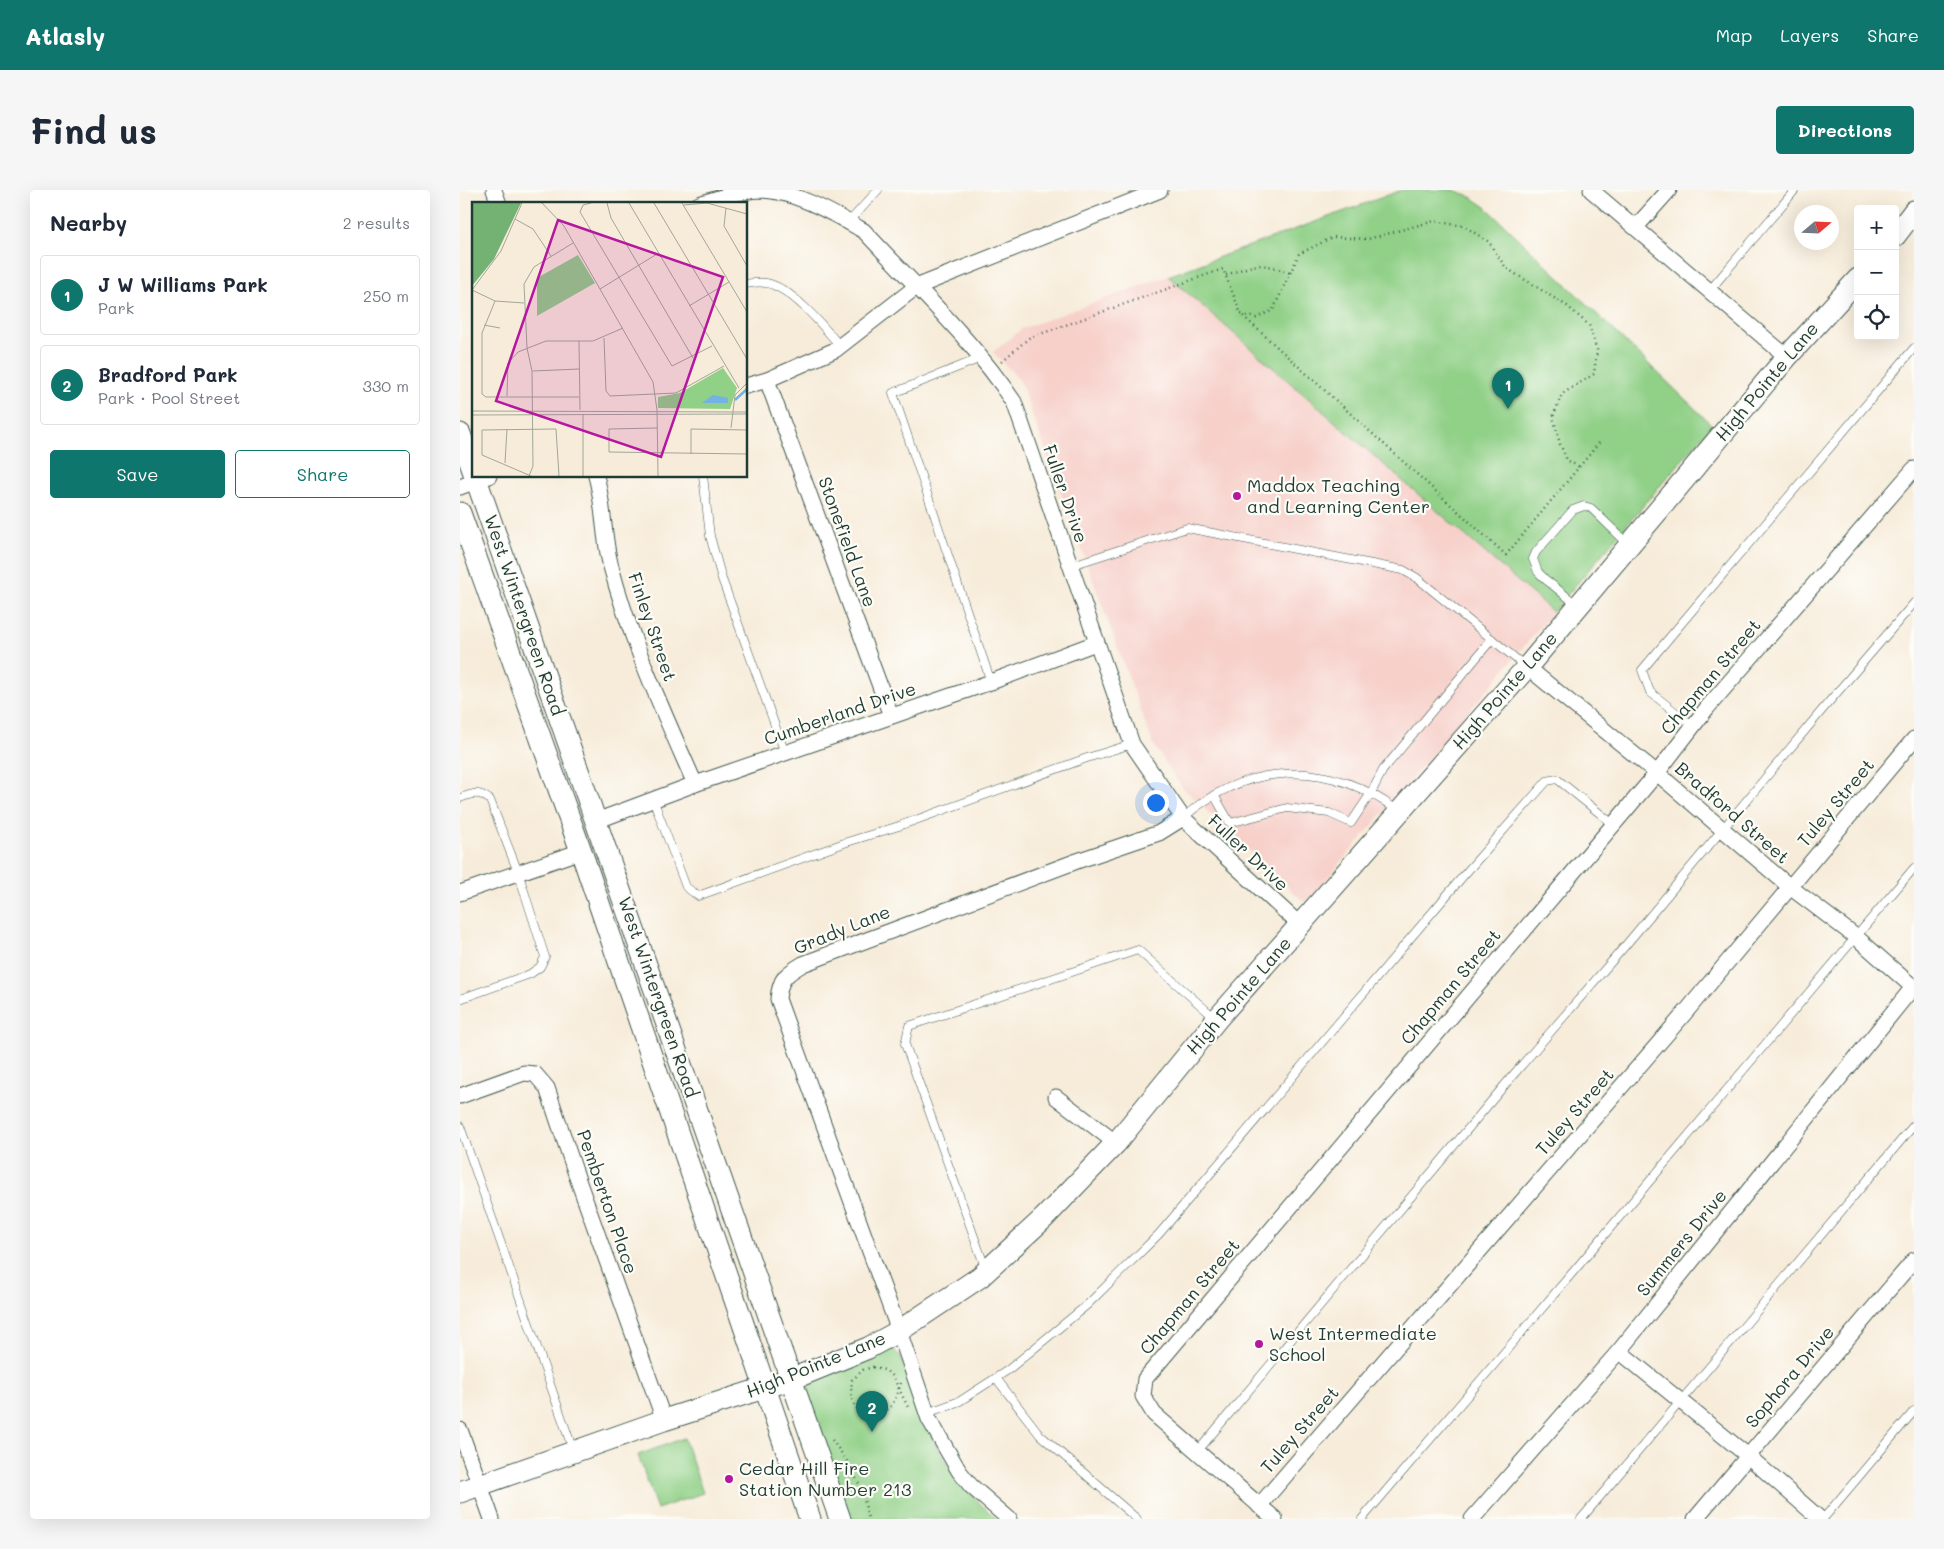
<!DOCTYPE html>
<meta charset="utf-8">
<style>
:root{--surface:#fff;--page:#f6f6f7;--text:#1f2937;--muted:#747a83;--line:#e0e1e3;--accent:#0f766e}
body{margin:0;font-family:Mali,sans-serif;background:var(--page);color:var(--text)}
.controls{position:absolute;right:15px;top:15px;display:grid;overflow:hidden;border-radius:5px;box-shadow:0 5px 20px #0002}
.controls button{width:45px;height:45px;display:grid;place-items:center;padding:0;border:0;border-bottom:1px solid var(--line);background:var(--surface);color:var(--text);font:25px sans-serif}
.compass{position:absolute;left:1334px;top:15px;width:45px;height:45px;border-radius:50%;background:var(--surface);box-shadow:0 5px 20px #0002;rotate:71deg}
.you{position:absolute;left:695px;top:612px;width:18px;height:18px;margin:-12px;border:4px solid #fff;border-radius:50%;background:#1a73e8;box-shadow:0 0 0 8px #1a73e833}
.badge{display:grid;place-items:center;width:32px;height:32px;border-radius:50%;background:var(--accent);color:#fff;font-size:16px;font-weight:700}
.pin{position:absolute;translate:-50% -41px;filter:drop-shadow(0 1px 2px #0008)}
.pin::after{content:'';position:absolute;top:26px;width:18px;height:15px;background:inherit;clip-path:polygon(0 0,100% 0,50% 100%)}
.list{margin:0;padding:0;list-style:none}
h2{display:flex;justify-content:space-between;align-items:center;height:65px;margin:0;padding:0 20px;font-size:21px}
h2 small{font-size:16px;font-weight:400;color:var(--muted)}
.list li{display:grid;grid-template-columns:32px 1fr auto;gap:15px;align-items:center;box-sizing:border-box;height:80px;margin:0 10px 10px;padding:0 10px;border:1px solid var(--line);border-radius:5px}
.list b{display:block;font-size:19px;white-space:nowrap}
.list p{margin:0;font-size:16px;white-space:nowrap;color:var(--muted)}
.list em{font-size:16px;font-style:normal;color:var(--muted)}
.actions{display:flex;gap:10px;padding:15px 20px}
.actions a{flex:1;padding:11px 0;border:1px solid var(--accent);border-radius:5px;text-align:center;font-size:18px;color:var(--accent)}
.actions .main{background:var(--accent);color:#fff}
.icon{flex:none;width:28px;height:28px;fill:none;stroke:currentColor;stroke-width:2;stroke-linecap:round;stroke-linejoin:round}
.map{position:relative;flex:none;width:1454px;height:1329px;overflow:hidden;border-radius:5px}
header{display:flex;align-items:center;gap:30px;box-sizing:border-box;height:70px;padding:0 25px;background:var(--accent);color:#fff}
header strong{font-size:24px}
nav{display:flex;gap:28px;margin-inline-start:auto;font-size:18px}
.intro{display:flex;align-items:center;justify-content:space-between;box-sizing:border-box;height:120px;padding:0 30px}
h1{margin:0;font-size:35px}
.button{padding:12px 22px;border-radius:5px;background:var(--accent);color:#fff;font-size:18px;font-weight:700}
main{display:flex;gap:30px;padding:0 30px}
aside{flex:1;background:var(--surface);border-radius:5px;box-shadow:0 5px 20px #0002}
.map>svg:first-child{display:block}
.built{fill:#f7d0ca}
.green{fill:#90d087;stroke:#58865e}
.lines{fill:none;stroke-linecap:round;stroke-linejoin:round}
.lane-casing{stroke:#3f574d;stroke-width:9}
.street-casing{stroke:#3f574d;stroke-width:17}
.secondary-casing{stroke:#3f574d;stroke-width:23}
.path{stroke:#3f574d;stroke-width:2.5;stroke-dasharray:1 4;stroke-linecap:butt}
.lane{stroke:#fff;stroke-width:8}
.street{stroke:#fff;stroke-width:15}
.secondary{stroke:#fff;stroke-width:21}
.poi-dot{fill:#b5179e;stroke:#fdfcf7;stroke-width:2}
.labels{text-anchor:middle;stroke-width:4.5;stroke-linejoin:round;paint-order:stroke}
.street-label{font-size:18px;fill:#1f3d34;stroke:#fdfcf7}
.poi-label{font-size:18px;fill:#1f3d34;stroke:#fdfcf7;text-anchor:start}
.inset-river{fill:none;stroke:#73b2e6;stroke-width:2.5}
.inset-road{fill:none;stroke:#a1a698;stroke-width:1}
.view{fill:#b5179e;fill-opacity:0.15;stroke:#b5179e;stroke-width:2.5}
.inset-edge{fill:none;stroke:#1f3d34;stroke-width:2.5}
</style>
<header>
<strong>Atlasly</strong>
<nav><a>Map</a><a>Layers</a><a>Share</a></nav>
</header>
<div class="intro"><h1>Find us</h1><a class="button">Directions</a></div>
<main>
<aside>
<h2>Nearby<small>2 results</small></h2>
<ul class="list">
<li><span class="badge">1</span><div><b>J W Williams Park</b><p>Park</p></div><em>250 m</em></li>
<li><span class="badge">2</span><div><b>Bradford Park</b><p>Park · Pool Street</p></div><em>330 m</em></li>
</ul>
<div class="actions"><a class="main">Save</a><a>Share</a></div>
</aside>
<div class="map">
<svg width="1454" height="1329" viewBox="0 0 1454 1329">
<rect width="100%" height="100%" fill="#fdfcf7"/>
<filter id="ink" filterUnits="userSpaceOnUse"><feTurbulence type="fractalNoise" baseFrequency=".02" numOctaves="2"/><feDisplacementMap in="SourceGraphic" scale="10" xChannelSelector="R" yChannelSelector="G"/><feConvolveMatrix kernelMatrix="1 2 1 2 8 2 1 2 1" color-interpolation-filters="sRGB"/></filter>
<filter id="wash" filterUnits="userSpaceOnUse"><feTurbulence type="fractalNoise" baseFrequency=".0096" numOctaves="4" result="noise"/><feDisplacementMap in="SourceGraphic" scale="20" xChannelSelector="R" yChannelSelector="G"/><feGaussianBlur stdDeviation="1.12" result="paint"/><feColorMatrix in="noise" values="0 0 0 0 0 0 0 0 0 0 0 0 0 0 0 0 0 1.4 0 .05"/><feComposite in="paint" operator="in"/></filter>
<g filter="url(#wash)">
<rect width="100%" height="100%" fill="#f7ecda"/>
<path class="built" d="M708 86 1093 422 846 714 722 597 693 554 560 191 533 162 563 138Z"/>
<g class="green">
<path d="M942 0H993L1008 5 1026 17 1252 235 1093 422 708 86Z"/>
<path d="M425 1158C433 1159 437 1161 441 1168 465 1237 480 1280 537 1329H386L344 1194Z"/>
<path d="M224 1248 243 1303 197 1319 178 1265Z"/>
</g>
</g>
<g filter="url(#ink)">
<g class="lines">
<defs>
<g id="lane">
<path d="M389 32 418 0"/>
<path d="M286 94C292 93 300 92 306 93 331 97 364 137 380 156"/>
<path d="M1250 100 1335 0"/>
<path d="M521 168 433 203 531 492"/>
<path d="M243 286 250 346 262 389 325 563"/>
<path d="M609 376 727 338 943 380 957 388 1066 477"/>
<path d="M1116 414 1085 389 1078 382 1073 369 1076 362 1113 320 1124 316 1131 318 1168 354"/>
<path d="M1233 536 1190 502 1182 480 1454 158"/>
<path d="M754 605 770 633 827 618 869 623 891 633 911 603 923 580 1032 449"/>
<path d="M0 608C14 603 19 601 30 610L58 682 85 767 80 777 70 784 0 809"/>
<path d="M193 609 226 697 238 706 387 652 439 636 627 568 672 554"/>
<path d="M723 628C787 571 869 569 938 621"/>
<path d="M0 936 113 1260"/>
<path d="M526 1080 445 854 449 836 678 760 755 828"/>
<path d="M536 1188 580 1245 677 1329"/>
<path d="M467 1223 500 1211 548 1180 627 1115 699 1044 1004 685 1087 591 1097 589 1153 634"/>
<path d="M737 1262 1054 884 1165 756 1368 513 1454 413"/>
<path d="M902 1329 1113 1082 1454 678"/>
<path d="M1121 1329 1454 935"/>
<path d="M1363 1329 1454 1221"/>
</g>
<g id="street">
<path d="M34 0 39 14"/>
<path d="M1131 0 1327 167"/>
<path d="M239 14C258 8 279 1 299 0 334 0 374 24 404 41 455 96 512 149 554 212L672 554 723 628 840 735"/>
<path d="M1176 37 1209 0"/>
<path d="M307 190 431 526"/>
<path d="M286 196 307 190 375 160 456 97 700 0"/>
<path d="M136 286C144 314 143 345 150 373 170 450 203 521 235 594"/>
<path d="M0 297 29 286"/>
<path d="M1067 477 1197 583 1330 697 1396 747 1453 797"/>
<path d="M136 631 235 594 531 492 636 453"/>
<path d="M0 703 121 661"/>
<path d="M0 906 64 883 75 884 87 898 119 993 204 1230"/>
<path d="M596 907 656 953"/>
<path d="M1159 1161 1288 1266 1360 1329"/>
<path d="M0 1240 32 1329"/>
<path d="M799 1316 1224 824 1454 549"/>
<path d="M549 1329 511 1296 499 1281 469 1229 439 1141 318 809C320 788 326 784 343 774L617 671 699 643 723 628"/>
<path d="M815 1329 694 1224 683 1206 685 1189 1197 583 1247 518 1454 279"/>
<path d="M1012 1329 1159 1161 1454 796"/>
<path d="M1235 1329 1454 1070"/>
</g>
<g id="secondary">
<path d="M1435 46 1454 21"/>
<path d="M0 244 14 283"/>
<path d="M15 286 380 1329"/>
<path d="M0 323 121 661 350 1329"/>
<path d="M0 1302 204 1230 332 1189 408 1158 439 1141 520 1087 584 1028 656 953 757 829 1067 477 1327 167 1398 89"/>
</g>
</defs>
<use href="#lane" class="lane-casing"/>
<use href="#street" class="street-casing"/>
<use href="#secondary" class="secondary-casing"/>
<g class="path">
<path d="M766 85C797 74 798 71 830 83"/>
<path d="M783 126 1046 365 1139 253"/>
<path d="M542 171 569 148 763 79 781 124 796 128 813 120 839 64 873 47 908 49 974 31 1004 36 1029 52 1046 78 1107 116 1129 135 1137 160 1134 184 1102 204 1093 227 1100 254 1107 270 1119 277"/>
<path d="M413 1177C429 1179 433 1186 439 1199 432 1219 425 1227 404 1226 391 1214 390 1208 392 1190L403 1180Z"/>
<path d="M441 1193 439 1199 449 1219"/>
<path d="M372 1250C393 1278 402 1294 408 1329"/>
</g>
<use href="#lane" class="lane"/>
<use href="#street" class="street"/>
<use href="#secondary" class="secondary"/>
</g>
</g>
<g class="poi-dot">
<circle cx="777" cy="306" r="5"/>
<circle cx="799" cy="1154" r="5"/>
<circle cx="269" cy="1289" r="5"/>
</g>
<g class="labels">
<g class="street-label">
<text transform="translate(1307 192) rotate(-50)" y="6">High Pointe Lane</text>
<text transform="translate(605 304) rotate(71)" y="6">Fuller Drive</text>
<text transform="translate(387 352) rotate(70)" y="6">Stonefield Lane</text>
<text transform="translate(64 425) rotate(71)" y="6">West Wintergreen Road</text>
<text transform="translate(192 437) rotate(71)" y="6">Finley Street</text>
<text transform="translate(1251 487) rotate(-50)" y="6">Chapman Street</text>
<text transform="translate(1045 501) rotate(-49)" y="6">High Pointe Lane</text>
<text transform="translate(380 524) rotate(-19)" y="6">Cumberland Drive</text>
<text transform="translate(1376 613) rotate(-50)" y="6">Tuley Street</text>
<text transform="translate(1272 623) rotate(41)" y="6">Bradford Street</text>
<text transform="translate(788 663) rotate(43)" y="6">Fuller Drive</text>
<text transform="translate(382 740) rotate(-22)" y="6">Grady Lane</text>
<text transform="translate(991 797) rotate(-50)" y="6">Chapman Street</text>
<text transform="translate(779 806) rotate(-49)" y="6">High Pointe Lane</text>
<text transform="translate(198 807) rotate(71)" y="6">West Wintergreen Road</text>
<text transform="translate(1115 922) rotate(-49)" y="6">Tuley Street</text>
<text transform="translate(147 1012) rotate(71)" y="6">Pemberton Place</text>
<text transform="translate(1222 1053) rotate(-51)" y="6">Summers Drive</text>
<text transform="translate(730 1107) rotate(-50)" y="6">Chapman Street</text>
<text transform="translate(356 1175) rotate(-22)" y="6">High Pointe Lane</text>
<text transform="translate(1330 1187) rotate(-50)" y="6">Sophora Drive</text>
<text transform="translate(840 1240) rotate(-49)" y="6">Tuley Street</text>
</g>
<g class="poi-label">
<text x="787" y="302">Maddox Teaching<tspan x="787" dy="21">and Learning Center</tspan></text>
<text x="809" y="1150">West Intermediate<tspan x="809" dy="21">School</tspan></text>
<text x="279" y="1285">Cedar Hill Fire<tspan x="279" dy="21">Station Number 213</tspan></text>
</g>
</g>
<g transform="translate(12 12)">
<rect width="275" height="275" fill="#f7ecda"/>
<path d="M106 53 123 81 65 114V76ZM251 166 265 186 258 207 186 206V195L208 191Z" fill="#90d087"/>
<path d="M0 1H49L22 57 0 84Z" fill="#74b274"/>
<path d="M241 193 256 196V201H230Z" fill="#73b2e6"/>
<path class="inset-river" d="M263 198 275 187"/>
<path class="inset-road" d="M70 1 92 24 181 180 185 208 186 274M119 1 111 3 108 10 200 164 240 144M135 1 139 16 221 156M157 1 267 186M182 1 275 157M210 1 275 110M212 3 235 1 275 12M254 6 252 24 275 64M43 17 61 27 79 54M128 87 185 52M0 88 29 49 50 1M0 88 23 99 52 101M23 99 10 131V192L14 195H107M217 104 257 80M12 123 28 126M132 136 134 189 138 194 204 191 252 164M107 139 108 208M61 169 107 167M35 194 36 161 46 150 74 139H121L151 126M0 209 275 210M0 213 275 212M185 226 137 227V250L275 252M259 226 263 193 275 181M219 252V227L275 228M33 261 35 227M57 274 61 264 60 169 55 146 52 82 62 65 101 41M59 274 10 253V228L84 227 87 274M111 274V212"/>
<path class="view" d="M86 18 251 75 189 255 24 199Z"/>
<rect width="275" height="275" class="inset-edge"/>
</g>
</svg>
<div class="controls">
<button>+</button>
<button>−</button>
<button><svg class="icon" aria-label="locate" viewBox="0 0 24 24"><circle cx="12" cy="12" r="6"/><path d="M12 2v4M12 18v4M2 12h4M18 12h4"/></svg></button>
</div>
<svg class="compass" viewBox="-18 -18 36 36"><path d="M0-13l5 13h-10z" fill="#e53935"/><path d="M0 13l5-13h-10z" fill="#747a83"/></svg>
<div class="you"></div>
<div class="pin badge" style="left:1048px;top:219px">1</div>
<div class="pin badge" style="left:412px;top:1242px">2</div>
</div>
</main>
